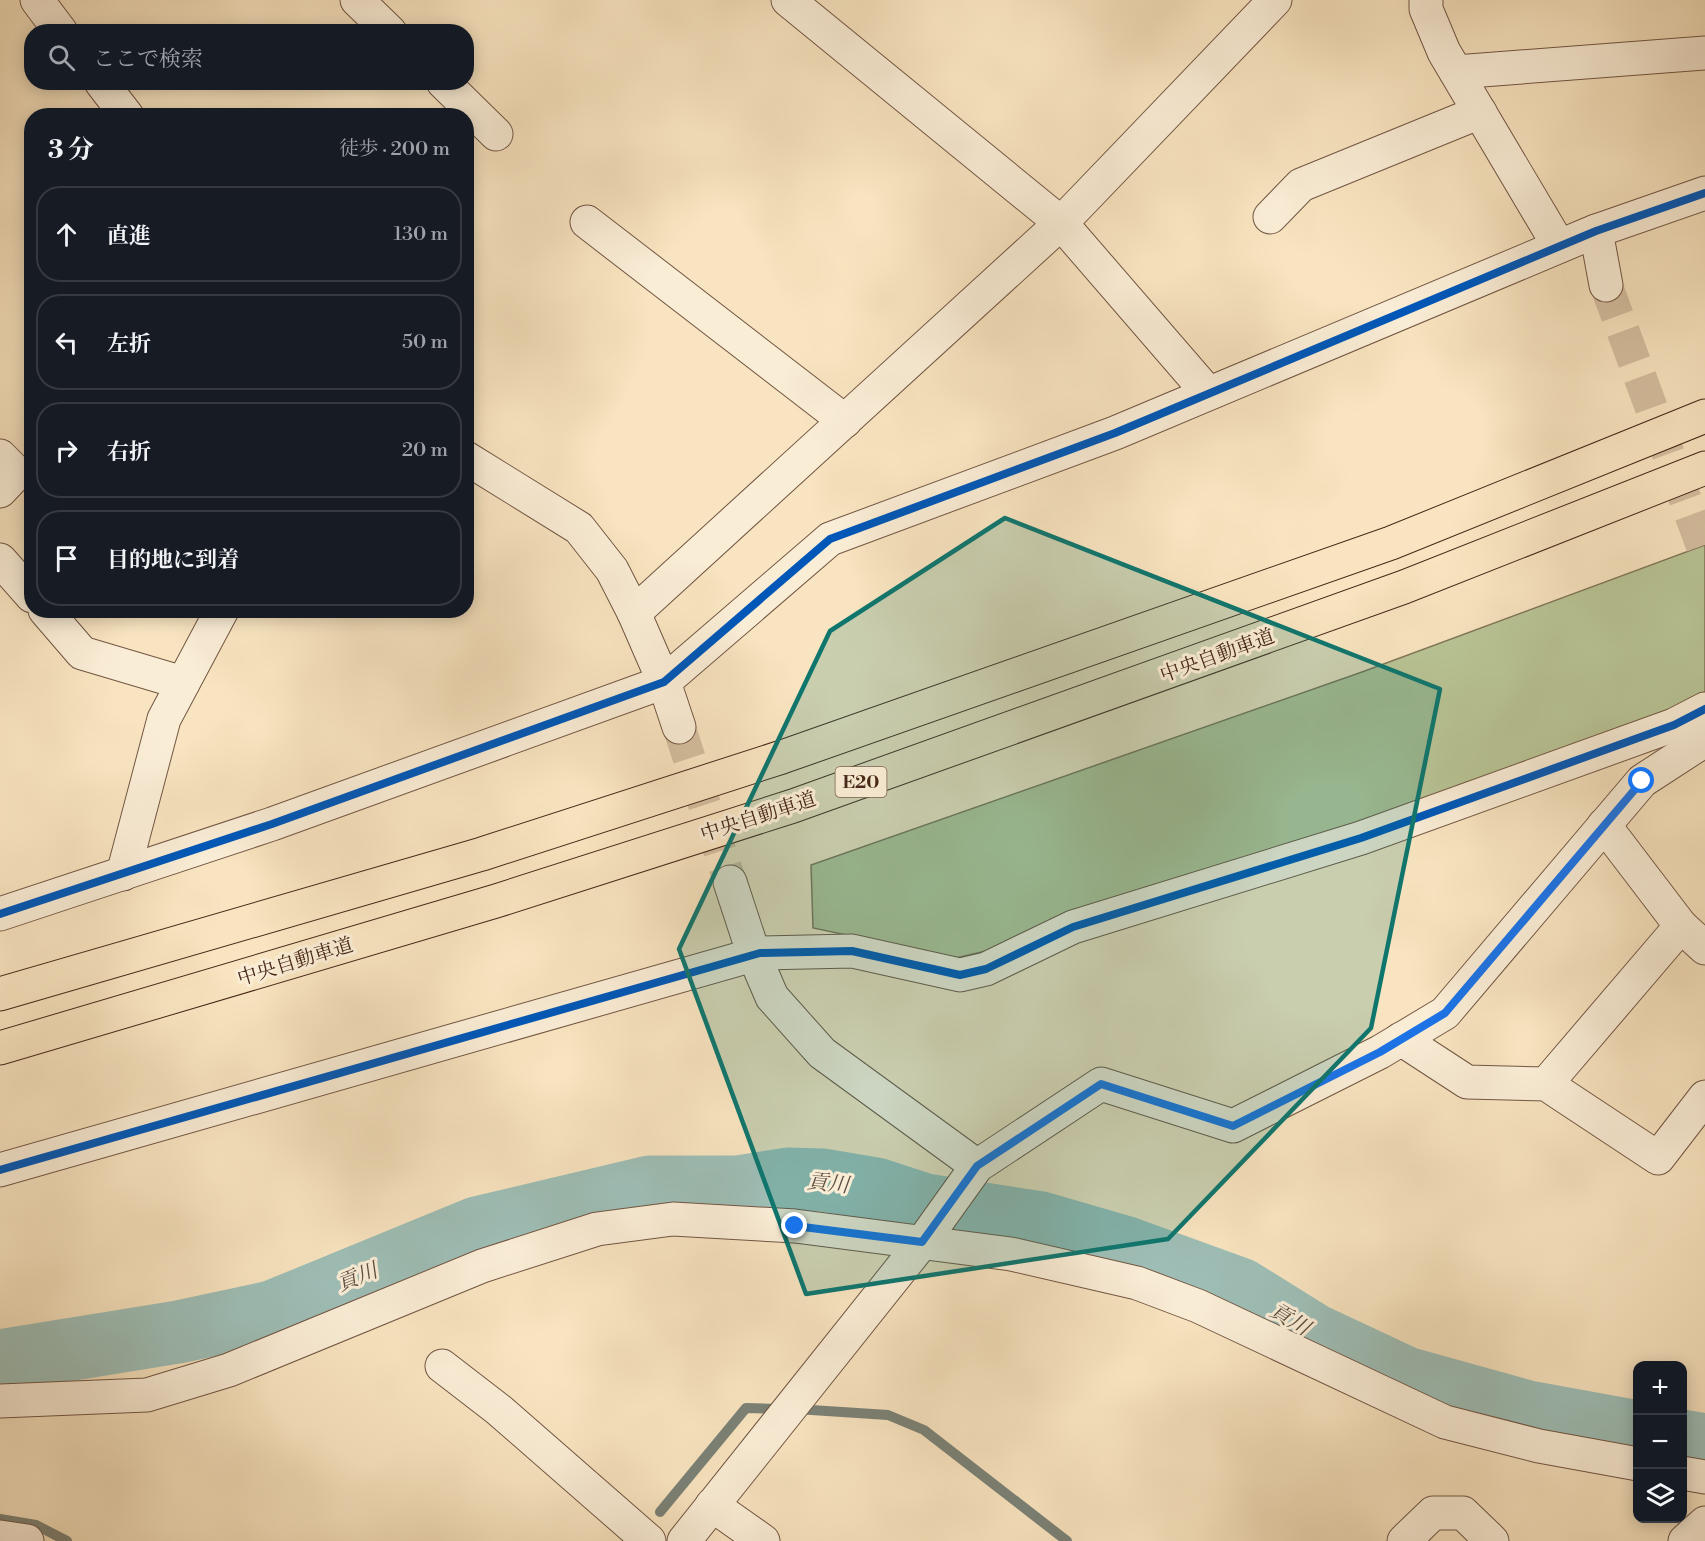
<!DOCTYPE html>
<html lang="ja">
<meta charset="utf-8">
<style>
:root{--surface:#171b24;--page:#242831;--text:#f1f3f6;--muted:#9ea1a6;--line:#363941}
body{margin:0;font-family:"Libre Bodoni","Noto Serif JP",serif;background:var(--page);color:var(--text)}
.controls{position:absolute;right:18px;bottom:18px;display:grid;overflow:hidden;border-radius:12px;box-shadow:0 3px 15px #0003}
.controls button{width:54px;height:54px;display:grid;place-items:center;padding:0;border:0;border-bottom:2px solid var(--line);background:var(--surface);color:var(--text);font:30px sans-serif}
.stop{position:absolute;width:18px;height:18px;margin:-14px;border:4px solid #1a73e8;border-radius:50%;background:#fff}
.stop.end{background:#1a73e8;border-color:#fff;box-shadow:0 2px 6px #0008}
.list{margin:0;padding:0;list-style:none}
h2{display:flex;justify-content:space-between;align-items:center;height:78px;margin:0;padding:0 24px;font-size:26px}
h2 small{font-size:20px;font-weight:400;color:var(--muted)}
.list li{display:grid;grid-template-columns:39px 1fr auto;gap:18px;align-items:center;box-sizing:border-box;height:96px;margin:0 12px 12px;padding:0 12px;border:2px solid var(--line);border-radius:24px}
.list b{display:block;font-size:22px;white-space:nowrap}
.list em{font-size:20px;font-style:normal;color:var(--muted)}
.icon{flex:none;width:33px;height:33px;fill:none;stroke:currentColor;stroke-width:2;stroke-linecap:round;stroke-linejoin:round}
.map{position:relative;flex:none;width:1705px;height:1541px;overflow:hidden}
.search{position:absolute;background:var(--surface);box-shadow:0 3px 15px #0003;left:24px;top:24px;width:450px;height:66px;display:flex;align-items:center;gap:15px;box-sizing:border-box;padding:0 21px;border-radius:24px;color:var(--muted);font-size:22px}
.panel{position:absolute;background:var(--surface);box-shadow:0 3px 15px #0003;left:24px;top:108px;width:450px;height:510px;border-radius:24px}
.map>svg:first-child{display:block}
.green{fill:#b9c596;stroke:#807658;stroke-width:1.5}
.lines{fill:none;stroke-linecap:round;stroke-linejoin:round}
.stream{stroke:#7b8277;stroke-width:10}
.river{stroke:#9ebeb6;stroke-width:63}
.minor-tunnel{stroke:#d4be9f;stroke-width:33;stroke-dasharray:33 16;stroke-linecap:butt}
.minor-casing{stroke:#725643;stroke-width:35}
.highway-casing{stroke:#462719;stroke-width:35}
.minor{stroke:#faedd6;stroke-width:33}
.highway{stroke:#f8e4c0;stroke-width:33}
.cycleway-casing{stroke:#faedd6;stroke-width:11}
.cycleway{stroke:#0057b8;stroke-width:8}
.route{stroke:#1a73e8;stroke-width:8}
.marked{fill:#0f766e;fill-opacity:0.2;stroke:#0f766e;stroke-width:4.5;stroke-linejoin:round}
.labels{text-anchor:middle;stroke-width:6;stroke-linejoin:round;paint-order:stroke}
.shield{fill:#faedd6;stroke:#7c6252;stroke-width:1.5}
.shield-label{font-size:18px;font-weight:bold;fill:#462719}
.street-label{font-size:20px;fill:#462719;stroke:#faedd6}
.water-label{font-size:21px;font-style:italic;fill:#5c4d40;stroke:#faedd6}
</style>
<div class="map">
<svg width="1705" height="1541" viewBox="0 0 1705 1541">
<rect width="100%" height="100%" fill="#f8e4c0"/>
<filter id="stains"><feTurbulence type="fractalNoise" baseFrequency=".00333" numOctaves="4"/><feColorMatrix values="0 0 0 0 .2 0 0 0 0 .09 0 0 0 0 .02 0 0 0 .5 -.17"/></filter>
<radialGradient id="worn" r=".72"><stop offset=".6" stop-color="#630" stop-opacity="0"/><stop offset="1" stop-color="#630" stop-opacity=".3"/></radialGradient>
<path class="green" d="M1705 545V692L1640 724 1003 947 956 958 813 928 811 865 1362 672Z"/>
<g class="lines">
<g class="stream">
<path d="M796 1409 888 1415 924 1430 1067 1541"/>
<path d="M660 1512 746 1408 781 1409"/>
<path d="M0 1519 36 1525 67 1541"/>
</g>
<g class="river">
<path d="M0 1361 178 1332 272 1312 477 1228 650 1187H737L788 1179 823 1180 876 1189 925 1205 1041 1223 1127 1248 1240 1289 1314 1335 1406 1378 1528 1412 1638 1432"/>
<path d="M1682 1441 1705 1445"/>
</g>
<g class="minor-tunnel">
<path d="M1606 285 1705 553"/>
<path d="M679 727 730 882"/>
</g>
<defs>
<g id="minor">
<path d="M37 0 61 32"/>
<path d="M357 0 390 32"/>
<path d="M788 0 1061 223 1208 393"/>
<path d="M1426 0V9L1444 52 1559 246"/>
<path d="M1456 72 1705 53"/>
<path d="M101 82 127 116"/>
<path d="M443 82 496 134"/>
<path d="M1270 217 1301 185 1480 112"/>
<path d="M587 222 845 421"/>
<path d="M1596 231 1606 285"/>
<path d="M0 456 17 473 0 491"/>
<path d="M466 458 579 528 612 570 634 613 664 682 679 727"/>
<path d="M0 560 32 596"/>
<path d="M45 610 82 653 183 683"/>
<path d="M634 613 1061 223 1275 0"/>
<path d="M1604 825 1681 926 1705 948"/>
<path d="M123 874 164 719 222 610"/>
<path d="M730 882 754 955 772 997 822 1053 977 1166"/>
<path d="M0 914 272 824 664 682 830 539 1115 433 1596 231 1705 193"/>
<path d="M1401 1039 1467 1082 1546 1084 1658 1158 1705 1097"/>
<path d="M1546 1084 1681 926"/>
<path d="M0 1170 760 953 852 951 960 975 986 969 1073 927 1361 838 1674 725 1705 709"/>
<path d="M442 1366 499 1410 649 1541"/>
<path d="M0 1401 147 1395 229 1370 482 1266 597 1229 673 1219 795 1226 1011 1254 1137 1283 1198 1306 1445 1422 1539 1446 1638 1464"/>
<path d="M1682 1473 1705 1477"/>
<path d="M712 1505 763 1541"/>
<path d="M0 1537 27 1541"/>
<path d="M684 1541 924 1240 977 1166 1101 1084 1233 1126 1380 1052 1445 1013 1642 781 1705 740"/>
<path d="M1404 1541 1433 1513H1463L1492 1541"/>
<path d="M1685 1541 1705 1523"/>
</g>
<g id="highway">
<path d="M0 994 482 854 782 757 1391 543 1705 416"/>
<path d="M0 1048 496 901 793 806 1404 587 1705 468"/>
</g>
</defs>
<use href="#minor" class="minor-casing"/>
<use href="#highway" class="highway-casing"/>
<use href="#minor" class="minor"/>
<use href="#highway" class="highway"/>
<defs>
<g id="cycleway">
<path d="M0 914 272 824 664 682 830 539 1115 433 1596 231 1705 193"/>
<path d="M0 1170 760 953 852 951 960 975 986 969 1073 927 1361 838 1674 725 1705 709"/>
</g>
</defs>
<use href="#cycleway" class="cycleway-casing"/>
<use href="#cycleway" class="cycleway"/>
</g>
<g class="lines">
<path class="route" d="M795 1226 922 1242 977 1166 1101 1084 1233 1126 1380 1052 1445 1013 1642 781"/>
</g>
<path class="marked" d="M1005 518 1440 689 1371 1028 1168 1239 806 1294 679 949 830 631Z"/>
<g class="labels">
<rect class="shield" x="835.5" y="767" width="51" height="30" rx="4.5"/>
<g class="shield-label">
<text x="861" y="788">E20</text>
</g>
<g class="street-label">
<text transform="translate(1217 655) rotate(-20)" y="7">中央自動車道</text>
<text transform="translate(758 816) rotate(-18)" y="7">中央自動車道</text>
<text transform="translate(295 961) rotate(-17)" y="7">中央自動車道</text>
</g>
<g class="water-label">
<text transform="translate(828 1183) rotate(6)" y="7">貢川</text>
<text transform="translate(357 1277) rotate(-22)" y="7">貢川</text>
<text transform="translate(1290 1319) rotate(31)" y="7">貢川</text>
</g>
</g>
<rect width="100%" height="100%" filter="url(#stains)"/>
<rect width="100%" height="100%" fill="url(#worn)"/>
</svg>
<div class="controls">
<button>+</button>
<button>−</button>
<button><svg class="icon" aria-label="layers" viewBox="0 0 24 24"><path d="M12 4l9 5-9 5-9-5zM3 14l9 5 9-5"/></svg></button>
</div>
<div class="stop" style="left:1642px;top:781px"></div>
<div class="stop end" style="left:795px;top:1226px"></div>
<div class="search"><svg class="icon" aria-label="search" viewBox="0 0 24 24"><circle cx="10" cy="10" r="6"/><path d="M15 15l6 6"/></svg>ここで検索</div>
<section class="panel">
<h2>3 分<small>徒歩 · 200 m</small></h2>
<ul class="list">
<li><svg class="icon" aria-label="ahead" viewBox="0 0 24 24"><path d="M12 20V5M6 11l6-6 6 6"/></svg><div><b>直進</b></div><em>130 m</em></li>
<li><svg class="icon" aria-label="left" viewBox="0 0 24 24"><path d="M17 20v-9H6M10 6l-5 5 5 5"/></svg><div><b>左折</b></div><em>50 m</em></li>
<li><svg class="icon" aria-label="right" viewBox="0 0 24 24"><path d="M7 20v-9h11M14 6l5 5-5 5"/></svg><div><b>右折</b></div><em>20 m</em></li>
<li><svg class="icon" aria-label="arrive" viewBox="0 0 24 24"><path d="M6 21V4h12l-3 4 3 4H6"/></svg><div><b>目的地に到着</b></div></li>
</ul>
</section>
</div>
